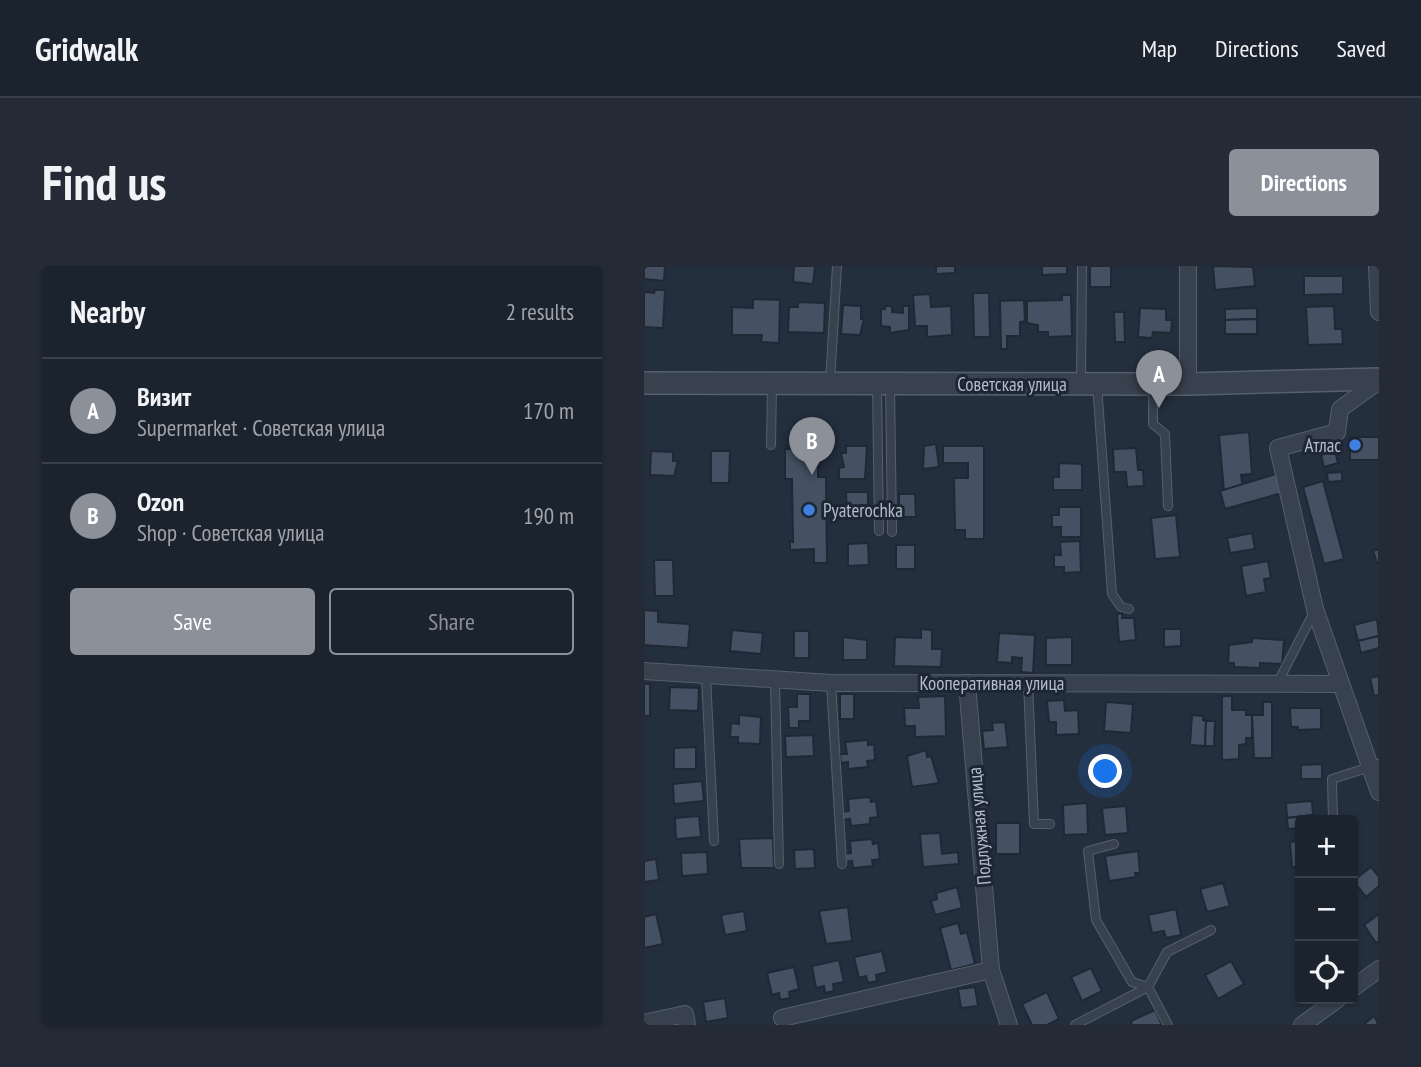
<!DOCTYPE html>
<meta charset="utf-8">
<style>
:root{--surface:#1b232e;--page:#242b36;--text:#f1f3f6;--muted:#a0a4aa;--line:#39404a;--accent:#8c9099}
body{margin:0;font-family:"PT Sans Narrow",sans-serif;background:var(--page);color:var(--text)}
.controls{position:absolute;right:21px;bottom:21px;display:grid;overflow:hidden;border-radius:7px;box-shadow:0 2px 5px #0004}
.controls button{width:63px;height:63px;display:grid;place-items:center;padding:0;border:0;border-bottom:2px solid var(--line);background:var(--surface);color:var(--text);font:35px sans-serif}
.you{position:absolute;left:462px;top:506px;width:24px;height:24px;margin:-18px;border:5px solid #fff;border-radius:50%;background:#1a73e8;box-shadow:0 0 0 10px #1a73e833}
.badge{display:grid;place-items:center;width:46px;height:46px;border-radius:50%;background:var(--accent);color:#fff;font-size:23px;font-weight:700}
.pin{position:absolute;translate:-50% -58px;filter:drop-shadow(0 2px 4px #0008)}
.pin::after{content:'';position:absolute;top:37px;width:24px;height:21px;background:inherit;clip-path:polygon(0 0,100% 0,50% 100%)}
.list{margin:0;padding:0;list-style:none}
h2{display:flex;justify-content:space-between;align-items:center;height:91px;margin:0;padding:0 28px;font-size:30px}
h2 small{font-size:23px;font-weight:400;color:var(--muted)}
.list li{display:grid;grid-template-columns:46px 1fr auto;gap:21px;align-items:center;box-sizing:border-box;height:105px;padding:0 28px;border-top:2px solid var(--line)}
.list b{display:block;font-size:26px;white-space:nowrap}
.list p{margin:0;font-size:23px;white-space:nowrap;color:var(--muted)}
.list em{font-size:23px;font-style:normal;color:var(--muted)}
.actions{display:flex;gap:14px;padding:21px 28px}
.actions a{flex:1;padding:16px 0;border:2px solid var(--accent);border-radius:7px;text-align:center;font-size:24px;color:var(--accent)}
.actions .main{background:var(--accent);color:#fff}
.icon{flex:none;width:38px;height:38px;fill:none;stroke:currentColor;stroke-width:2;stroke-linecap:round;stroke-linejoin:round}
.map{position:relative;flex:none;width:735px;height:759px;overflow:hidden;border-radius:7px}
header{display:flex;align-items:center;gap:42px;box-sizing:border-box;height:98px;padding:0 35px;background:var(--surface);border-bottom:2px solid var(--line)}
header strong{font-size:33px}
nav{display:flex;gap:38px;margin-inline-start:auto;font-size:24px}
.intro{display:flex;align-items:center;justify-content:space-between;box-sizing:border-box;height:168px;padding:0 42px}
h1{margin:0;font-size:49px}
.button{padding:18px 32px;border-radius:7px;background:var(--accent);color:#fff;font-size:24px;font-weight:700}
main{display:flex;gap:42px;padding:0 42px}
aside{flex:1;background:var(--surface);border-radius:7px;box-shadow:0 2px 5px #0004}
.map>svg:first-child{display:block}
.building{fill:#455162;stroke:#1f2835;stroke-width:2}
.lines{fill:none;stroke-linecap:round;stroke-linejoin:round}
.service-casing{stroke:#565f6c;stroke-width:10}
.minor-casing{stroke:#565f6c;stroke-width:18}
.tertiary-casing{stroke:#565f6c;stroke-width:24}
.service{stroke:#38414e;stroke-width:8}
.minor{stroke:#38414e;stroke-width:16}
.tertiary{stroke:#38414e;stroke-width:21}
.shop-dot{fill:#3f7fe0;stroke:#1d2633;stroke-width:2.5}
.labels{text-anchor:middle;stroke-width:6;stroke-linejoin:round;paint-order:stroke}
.street-label{font-size:19px;fill:#b4bcc9;stroke:#1d2633}
.poi-label{font-size:19px;fill:#b4bcc9;stroke:#1d2633;text-anchor:end}
</style>
<header>
<strong>Gridwalk</strong>
<nav><a>Map</a><a>Directions</a><a>Saved</a></nav>
</header>
<div class="intro"><h1>Find us</h1><a class="button">Directions</a></div>
<main>
<aside>
<h2>Nearby<small>2 results</small></h2>
<ul class="list">
<li><span class="badge">A</span><div><b>Визит</b><p>Supermarket · Советская улица</p></div><em>170 m</em></li>
<li><span class="badge">B</span><div><b>Ozon</b><p>Shop · Советская улица</p></div><em>190 m</em></li>
</ul>
<div class="actions"><a class="main">Save</a><a>Share</a></div>
</aside>
<div class="map">
<svg width="735" height="759" viewBox="0 0 735 759">
<rect width="100%" height="100%" fill="#242f3e"/>
<g class="building">
<path d="M0 0H21L20 15 0 13Z"/>
<path d="M150 0H171L169 18 149 16Z"/>
<path d="M292 0H311V7L292 8Z"/>
<path d="M398 0H423V8L398 9Z"/>
<rect x="446" y="0" width="21" height="21"/>
<path d="M569 0 609 1 611 20 571 24Z"/>
<path d="M660 10H699V28L660 29Z"/>
<path d="M11 24H21L19 62 0 61V26L10 27Z"/>
<path d="M329 27H345L346 71H330Z"/>
<path d="M286 28 287 41 307 40 308 69 283 71V60H271L269 29Z"/>
<path d="M418 29H427L428 70 404 71V66H394V59L383 57V35L418 34Z"/>
<path d="M109 33 136 34 135 77 117 76 118 69H88V41L109 42Z"/>
<path d="M380 34 381 55 376 56V70H363V83H357L356 35Z"/>
<path d="M154 36 181 37 180 67 144 66 145 41H154Z"/>
<path d="M199 39 217 40V53H220L216 69 197 68Z"/>
<path d="M241 40H248V46L259 47V40H265V64L246 67V61L237 60V43H241Z"/>
<path d="M690 40 691 63H698L699 78 664 79 662 41Z"/>
<path d="M496 42 522 43V54H528L527 67 509 66 508 72 494 71Z"/>
<path d="M613 42V53L581 54V43Z"/>
<path d="M470 46H480L481 76H471Z"/>
<path d="M613 53V68H581V54Z"/>
<path d="M605 166 608 208 597 209 599 223 580 225 575 169Z"/>
<rect x="706" y="171" width="29" height="23"/>
<path d="M292 178 295 201 279 203 280 180Z"/>
<path d="M202 180H223L221 213H195V202L200 201 197 187H202Z"/>
<path d="M299 180H340V273H321V264H311L310 212H324V197H299Z"/>
<path d="M492 182 494 204H499L500 220 483 221 482 206H470L469 183Z"/>
<path d="M141 183H174V211H182L183 297H170V283L146 284V275L149 276 148 213H141Z"/>
<path d="M7 185 29 186V195H34L30 210 6 209Z"/>
<path d="M67 185H86L85 217H67Z"/>
<path d="M691 185 694 197 680 201 677 189Z"/>
<path d="M415 197 438 198V224H409V211H415Z"/>
<path d="M698 206V215L684 216 683 207Z"/>
<path d="M632 208 638 227 581 243 576 225Z"/>
<path d="M679 215 700 293 680 298 659 221Z"/>
<path d="M202 226H224V249H203Z"/>
<path d="M255 228H271L272 251H255Z"/>
<path d="M415 241H437V271H417V261H408V249H415Z"/>
<path d="M532 249 536 291 511 293 507 252Z"/>
<path d="M608 267 611 283 586 287 583 272Z"/>
<path d="M436 275 437 306 420 307V301H410V289H417L416 276Z"/>
<path d="M224 277 225 299 204 300V278Z"/>
<rect x="252" y="279" width="19" height="24"/>
<path d="M735 283V297H733L729 285Z"/>
<path d="M10 294H29L30 330H11Z"/>
<path d="M624 295 627 312 620 313 622 326 602 330 597 300Z"/>
<path d="M0 344 14 345V356L46 358 44 382 0 379Z"/>
<path d="M478 347V352H490L492 374 475 376 473 348Z"/>
<path d="M733 353 735 370 714 375 710 359Z"/>
<path d="M277 363 288 364V383H298L297 401 250 400 251 371 277 372Z"/>
<path d="M520 363H537V380L520 381Z"/>
<path d="M88 364 119 367 117 388 86 385Z"/>
<rect x="150" y="365" width="15" height="27"/>
<path d="M355 367 391 369 389 407 377 406 378 392 368 391V397L353 396Z"/>
<path d="M735 370V382L717 387 714 375Z"/>
<path d="M199 371 223 374V394H199Z"/>
<path d="M428 371V399H402V372Z"/>
<path d="M608 372 640 374 638 398 616 397V402L590 401V397H584L585 379 608 376Z"/>
<path d="M735 410V429L730 430 726 412Z"/>
<rect x="0" y="418" width="6" height="32"/>
<path d="M26 421 55 422 54 445 25 444Z"/>
<path d="M153 428H166V455H155V462H145L144 441H153Z"/>
<rect x="196" y="428" width="14" height="25"/>
<path d="M301 430 302 470 271 471V460H261L260 442H275L274 431Z"/>
<path d="M578 430H588V444H602V449H608V472H602V478L595 479V493L578 494Z"/>
<path d="M420 434 421 445 434 444 435 468 412 469V456H405L403 435Z"/>
<path d="M462 436 489 438 487 467 460 465Z"/>
<path d="M619 436H628V492H610L608 449H619Z"/>
<path d="M646 442H677V463L654 464V461H647Z"/>
<path d="M95 449 117 451 116 478 94 477V471H86L87 457 95 458Z"/>
<path d="M548 449 559 450V454L562 455 561 480 546 479Z"/>
<path d="M562 455H571L570 480H561Z"/>
<path d="M361 456 364 481 340 483 338 465 349 464 348 457Z"/>
<path d="M169 469 170 490 142 491 141 470Z"/>
<path d="M224 474V479L230 478 231 494 223 495 224 501 204 503V496L197 497 196 488H203L201 476Z"/>
<path d="M52 481V503H30V482Z"/>
<path d="M282 484 283 491 287 490 295 517 268 521 263 490Z"/>
<path d="M678 498V513H657V499Z"/>
<path d="M58 515 60 535 30 538 29 518Z"/>
<path d="M226 531 227 536 232 535 234 551 226 552V558L207 560 206 553 199 554V546L205 545 204 533Z"/>
<path d="M668 535 669 549 643 552 642 537Z"/>
<path d="M443 537 444 568 420 569 419 539Z"/>
<path d="M482 540 484 567 461 569 458 542Z"/>
<path d="M669 549V554H656V562L644 563 643 552Z"/>
<path d="M55 550 57 571 32 573 31 552Z"/>
<rect x="352" y="557" width="24" height="31"/>
<path d="M296 567 298 588 314 586 315 598 279 601 276 568Z"/>
<path d="M129 572 130 602H97L95 573Z"/>
<path d="M228 573 229 578 234 577 236 593 228 594 229 600 209 602 208 595 202 596 201 588 207 587 206 575Z"/>
<path d="M656 575V601H648L646 576Z"/>
<path d="M170 583 171 602 151 603 150 584Z"/>
<path d="M494 585 496 607H491L492 611 465 615 461 590Z"/>
<path d="M63 586 64 608 38 610 37 587Z"/>
<path d="M12 593 15 614 0 616V595Z"/>
<path d="M727 601 735 611V620L722 631 709 615Z"/>
<path d="M579 617 586 640 563 646 556 623Z"/>
<path d="M313 621 318 642 291 649 287 635 293 633 292 627Z"/>
<path d="M204 641 208 675 182 678 175 645Z"/>
<path d="M532 643 537 669 522 672 520 665 508 667 504 649Z"/>
<path d="M100 645 103 665 81 669 77 649Z"/>
<path d="M12 648 19 678 0 682V651Z"/>
<path d="M735 648V675L732 677 720 659Z"/>
<path d="M314 657 317 668 323 666 331 698 307 704 296 662Z"/>
<path d="M238 685 243 706 232 709 233 715 224 717 222 710 215 712 210 691Z"/>
<path d="M195 694 200 716 189 718 190 725 181 727 180 720 172 722 168 700Z"/>
<path d="M587 695 600 718 574 733 561 709Z"/>
<path d="M150 701 155 723 145 726 146 732 136 734 135 727 128 729 123 707Z"/>
<path d="M447 702 458 725 438 735 427 711Z"/>
<path d="M331 721 334 740 317 742 314 723Z"/>
<path d="M403 726 415 753 403 759H388L378 738Z"/>
<path d="M81 732 84 752 62 756 59 736Z"/>
<path d="M511 744 518 759H488L487 755Z"/>
<path d="M730 750 735 759H719Z"/>
</g>
<g class="lines">
<defs>
<g id="service">
<path d="M186 116 193 0"/>
<path d="M437 116 438 0"/>
<path d="M233 118 235 265"/>
<path d="M246 118 248 266"/>
<path d="M453 118 468 328 477 341 485 343"/>
<path d="M509 118V158L521 168 524 240"/>
<path d="M127 179 128 120"/>
<path d="M62 410 70 575"/>
<path d="M131 415 135 598"/>
<path d="M187 417 198 598"/>
<path d="M384 417 390 558H406"/>
<path d="M633 418 670 346"/>
<path d="M689 554 688 513 735 498"/>
<path d="M470 578 444 585 452 654 488 716 504 721"/>
<path d="M431 759 504 721"/>
<path d="M524 759 504 721 523 686 567 664"/>
</g>
<g id="minor">
<path d="M544 0V118"/>
<path d="M733 0 735 46"/>
<path d="M735 115 696 143 693 166 634 182 671 343 735 526"/>
<path d="M0 405 187 417 696 418"/>
<path d="M323 417 347 704 365 759"/>
<path d="M709 722 735 703"/>
<path d="M138 752 347 704"/>
<path d="M0 757 41 748 43 759"/>
<path d="M658 759 694 733"/>
</g>
<path id="tertiary" d="M0 117 544 118 735 113"/>
</defs>
<use href="#service" class="service-casing"/>
<use href="#minor" class="minor-casing"/>
<use href="#tertiary" class="tertiary-casing"/>
<use href="#service" class="service"/>
<use href="#minor" class="minor"/>
<use href="#tertiary" class="tertiary"/>
</g>
<g class="shop-dot">
<circle cx="711" cy="179" r="7"/>
<circle cx="165" cy="244" r="7"/>
</g>
<g class="labels">
<g class="street-label">
<text x="368" y="125">Советская улица</text>
<text x="348" y="424">Кооперативная улица</text>
<text transform="translate(335 560) rotate(-95)" y="7">Подлужная улица</text>
</g>
<g class="poi-label">
<text x="697" y="186">Атлас</text>
<text x="179" y="251" text-anchor="start">Pyaterochka</text>
</g>
</g>
</svg>
<div class="controls">
<button>+</button>
<button>−</button>
<button><svg class="icon" aria-label="locate" viewBox="0 0 24 24"><circle cx="12" cy="12" r="6"/><path d="M12 2v4M12 18v4M2 12h4M18 12h4"/></svg></button>
</div>
<div class="you"></div>
<div class="pin badge" style="left:515px;top:142px">A</div>
<div class="pin badge" style="left:168px;top:209px">B</div>
</div>
</main>
